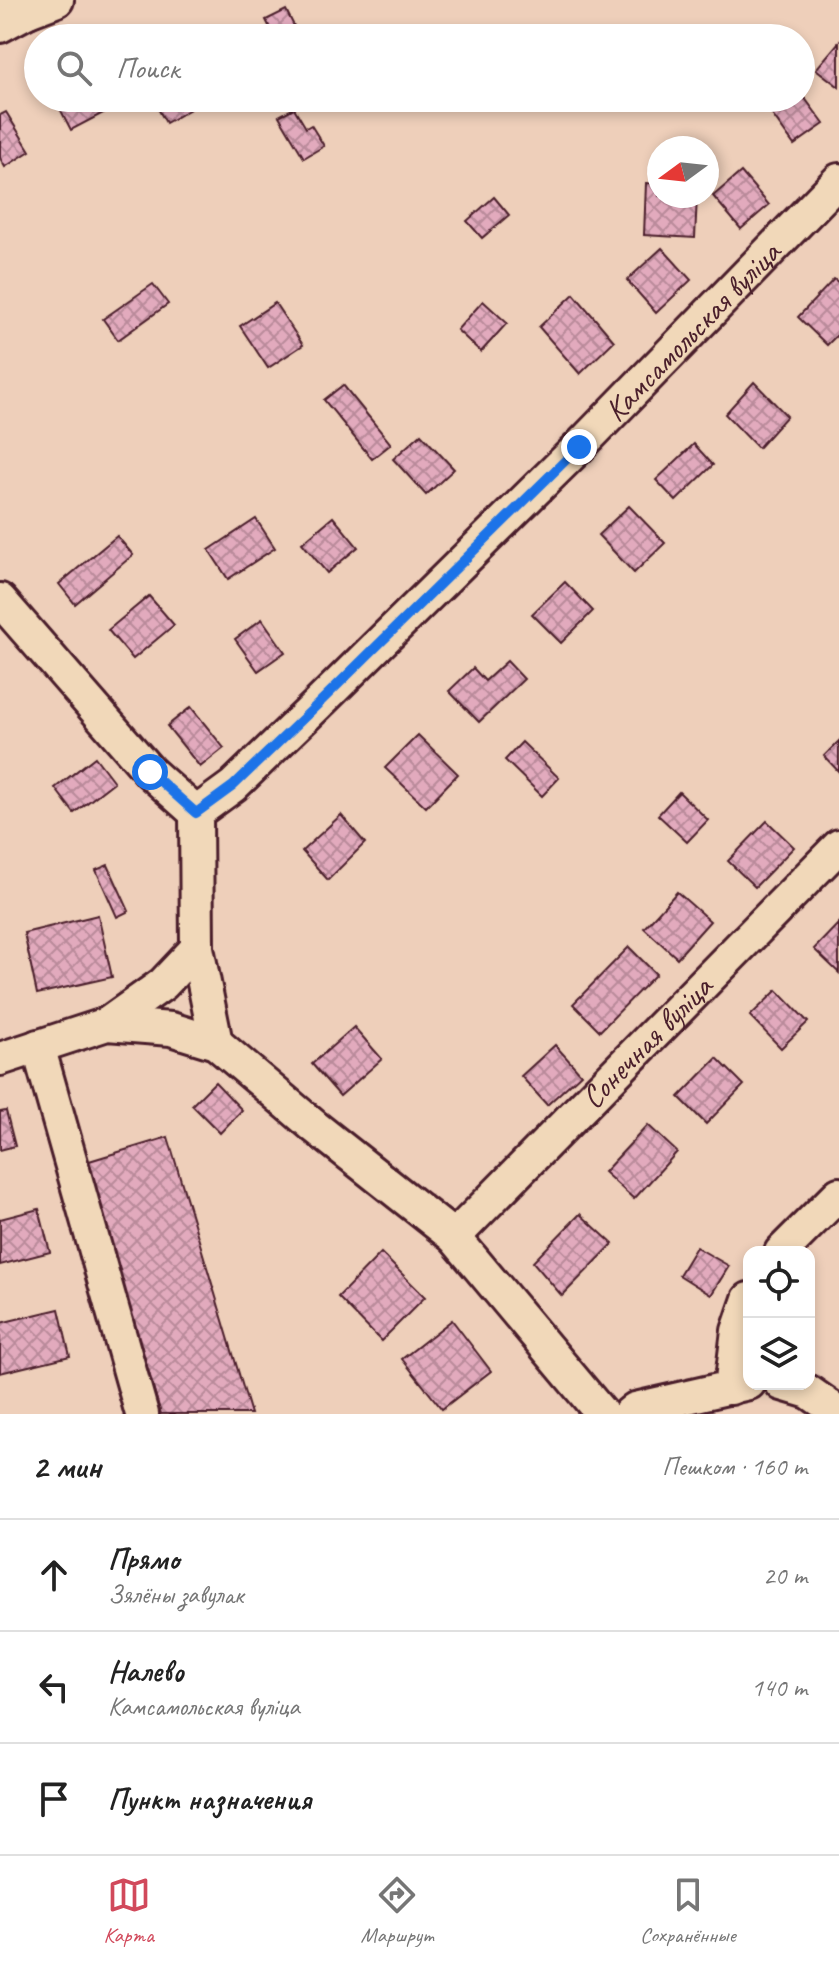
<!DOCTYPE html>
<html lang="ru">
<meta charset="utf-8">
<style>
:root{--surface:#fff;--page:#f6f6f6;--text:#222;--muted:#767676;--line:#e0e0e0;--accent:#d1495b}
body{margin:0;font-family:Caveat,sans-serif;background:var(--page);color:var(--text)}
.controls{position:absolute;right:24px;bottom:24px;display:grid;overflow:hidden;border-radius:16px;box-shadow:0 4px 12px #0003}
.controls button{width:72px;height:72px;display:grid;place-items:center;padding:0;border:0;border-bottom:2px solid var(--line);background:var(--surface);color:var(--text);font:40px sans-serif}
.compass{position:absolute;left:647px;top:136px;width:72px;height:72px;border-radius:50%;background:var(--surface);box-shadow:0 4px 12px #0003;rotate:255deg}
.stop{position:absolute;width:24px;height:24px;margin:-18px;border:6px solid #1a73e8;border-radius:50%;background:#fff}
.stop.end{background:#1a73e8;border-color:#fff;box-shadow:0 2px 8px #0008}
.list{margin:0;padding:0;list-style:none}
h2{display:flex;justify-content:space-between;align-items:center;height:104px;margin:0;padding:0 32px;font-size:34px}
h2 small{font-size:26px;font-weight:400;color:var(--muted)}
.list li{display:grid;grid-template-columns:52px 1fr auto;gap:24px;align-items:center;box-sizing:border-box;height:112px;padding:0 32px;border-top:2px solid var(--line)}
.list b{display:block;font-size:30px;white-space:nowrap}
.list p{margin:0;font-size:26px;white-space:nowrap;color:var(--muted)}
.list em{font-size:26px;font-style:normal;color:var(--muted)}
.icon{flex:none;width:44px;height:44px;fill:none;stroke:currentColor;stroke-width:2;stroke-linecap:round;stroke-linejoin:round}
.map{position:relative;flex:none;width:839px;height:1414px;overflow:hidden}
.search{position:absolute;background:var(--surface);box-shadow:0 4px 12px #0003;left:24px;right:24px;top:24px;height:88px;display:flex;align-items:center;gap:20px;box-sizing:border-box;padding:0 28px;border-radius:44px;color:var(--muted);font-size:30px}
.sheet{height:440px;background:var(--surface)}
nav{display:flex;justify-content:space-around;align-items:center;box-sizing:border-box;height:112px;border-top:2px solid var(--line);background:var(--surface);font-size:22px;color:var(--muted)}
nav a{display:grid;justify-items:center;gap:4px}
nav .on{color:var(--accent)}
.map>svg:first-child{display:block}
.building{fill:url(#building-cross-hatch);stroke:#4a1f2b;stroke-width:2}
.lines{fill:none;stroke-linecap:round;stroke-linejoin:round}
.minor-casing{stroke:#4a1f2b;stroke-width:38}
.minor{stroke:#f1d8b9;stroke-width:32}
.route{stroke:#1a73e8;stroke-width:10}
.labels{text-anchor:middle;stroke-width:6;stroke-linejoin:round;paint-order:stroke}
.street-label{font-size:32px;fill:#4a1f2b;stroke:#f1d8b9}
</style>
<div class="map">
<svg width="839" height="1414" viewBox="0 0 839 1414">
<defs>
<pattern id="building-cross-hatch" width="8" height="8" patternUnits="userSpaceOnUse" patternTransform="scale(2)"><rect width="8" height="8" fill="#e2aabd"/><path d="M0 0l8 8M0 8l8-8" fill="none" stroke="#b98a9a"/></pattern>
</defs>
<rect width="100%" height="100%" fill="#eecfba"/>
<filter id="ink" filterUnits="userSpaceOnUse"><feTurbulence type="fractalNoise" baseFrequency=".0125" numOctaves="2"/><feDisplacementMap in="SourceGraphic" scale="16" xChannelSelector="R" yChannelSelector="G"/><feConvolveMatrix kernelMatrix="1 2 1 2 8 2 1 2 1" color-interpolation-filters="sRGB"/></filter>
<g filter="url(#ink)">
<g class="building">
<path d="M286 10 300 38H275L266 20Z"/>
<path d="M839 42V87L816 69Z"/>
<path d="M801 93 824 124 794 145 760 98H801Z"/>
<path d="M101 98 107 111 71 130 55 99Z"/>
<path d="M152 98H185L192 108 166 123Z"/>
<path d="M294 108 306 128 311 125 324 146 304 158 279 116Z"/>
<path d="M6 112 30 151 5 167 0 158V115Z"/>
<path d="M741 172 769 205 741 229 713 196Z"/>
<path d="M646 183 659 184V196H697L695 238 644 235Z"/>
<path d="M494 197 509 215 482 238 467 221Z"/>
<path d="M662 248 691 280 656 313 627 280Z"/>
<path d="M834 279 839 283V333L827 345 798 317Z"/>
<path d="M153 284 168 304 118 340 103 319Z"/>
<path d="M574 294 614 341 580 374 539 327Z"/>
<path d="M483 301 507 323 481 352 457 330Z"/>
<path d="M275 303 303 345 268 368 240 326Z"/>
<path d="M754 382 787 416 758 448 725 414Z"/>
<path d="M343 385 391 444 372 459 324 400Z"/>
<path d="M421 434 454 469 426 495 393 459Z"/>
<path d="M694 444 713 465 676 501 656 480Z"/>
<path d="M629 506 665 543 634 573 598 535Z"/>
<path d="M333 517 358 547 327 573 302 543Z"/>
<path d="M256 519 275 548 228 579 209 550Z"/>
<path d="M117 536 133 555 75 604 59 584Z"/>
<path d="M565 582 593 611 561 643 532 614Z"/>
<path d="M149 596 174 625 133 659 108 630Z"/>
<path d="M262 619 285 652 258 671 235 639Z"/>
<path d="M507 661 524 679 479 722 449 691 473 668 485 681Z"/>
<path d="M191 707 224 748 200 767 167 726Z"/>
<path d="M418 735 458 774 426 807 385 768Z"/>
<path d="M839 741V772L824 756Z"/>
<path d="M522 742 559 778 542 796 505 760Z"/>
<path d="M95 757 114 782 74 813 55 788Z"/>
<path d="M679 792 708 820 687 842 658 815Z"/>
<path d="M341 815 365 843 328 880 302 851Z"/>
<path d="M767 821 794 847 755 887 728 861Z"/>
<path d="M108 865 129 911 117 917 96 870Z"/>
<path d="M677 892 710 921 677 958 644 928Z"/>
<path d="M98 915 112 977 37 994 24 933Z"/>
<path d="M839 923V973L814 949Z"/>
<path d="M629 947 656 974 600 1031 573 1004Z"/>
<path d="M777 990 808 1022 781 1048 750 1016Z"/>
<path d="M354 1027 382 1059 340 1096 312 1064Z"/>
<path d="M555 1045 581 1074 547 1105 521 1076Z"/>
<path d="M717 1058 744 1085 706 1124 679 1097Z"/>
<path d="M215 1082 242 1110 220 1133 192 1105Z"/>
<path d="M6 1111 15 1146 0 1150V1112Z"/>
<path d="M648 1125 677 1152 634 1199 604 1172Z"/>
<path d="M168 1137 251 1414H161L86 1162Z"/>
<path d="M39 1209 50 1252 0 1265V1219Z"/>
<path d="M580 1214 613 1244 562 1296 533 1262Z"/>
<path d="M696 1247 729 1266 711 1295 679 1275Z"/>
<path d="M381 1253 425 1297 381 1341 338 1297Z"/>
<path d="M59 1309 70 1356 0 1373V1323Z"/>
<path d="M452 1320 491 1371 442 1409 402 1359Z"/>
</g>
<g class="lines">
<defs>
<g id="minor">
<path d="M12 0 28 11 57 0"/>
<path d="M0 26 28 11"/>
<path d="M0 600 150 772 196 813"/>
<path id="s1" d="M196 813 233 786 317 705 579 447 839 180"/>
<path d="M196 813 197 948 216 1043"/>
<path d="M107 1024 163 984 197 948"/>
<path d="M38 1046 142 1414"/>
<path d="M0 1059 107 1024 171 1029 216 1043 315 1127 454 1237 602 1414"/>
<path id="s2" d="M454 1237 839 846"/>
<path d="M781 1252 839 1194"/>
<path d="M782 1384 809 1392 839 1413"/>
<path d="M731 1388 738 1331 749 1299"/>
<path d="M629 1414 635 1409 749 1383"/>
</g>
</defs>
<use href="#minor" class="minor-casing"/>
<use href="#minor" class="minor"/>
</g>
</g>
<g class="lines" filter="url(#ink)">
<path class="route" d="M150 772 196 813 233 786 317 705 579 447"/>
</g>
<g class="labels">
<g class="street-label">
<text dy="11" stroke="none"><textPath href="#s1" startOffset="692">Камсамольская вуліца</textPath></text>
<text dy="11" stroke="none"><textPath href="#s2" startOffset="274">Сонечная вуліца</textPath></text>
</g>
</g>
</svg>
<div class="controls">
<button><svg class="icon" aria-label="locate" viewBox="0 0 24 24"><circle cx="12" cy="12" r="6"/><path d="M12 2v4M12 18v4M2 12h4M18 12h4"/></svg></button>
<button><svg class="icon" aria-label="layers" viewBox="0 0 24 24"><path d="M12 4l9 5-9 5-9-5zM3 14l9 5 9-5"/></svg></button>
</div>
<svg class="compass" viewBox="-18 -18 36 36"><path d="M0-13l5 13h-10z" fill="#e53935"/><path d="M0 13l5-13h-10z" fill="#767676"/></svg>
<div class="stop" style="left:150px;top:772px"></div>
<div class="stop end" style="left:579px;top:447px"></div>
<div class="search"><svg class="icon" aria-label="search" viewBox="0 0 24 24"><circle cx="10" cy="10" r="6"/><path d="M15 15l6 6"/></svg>Поиск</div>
</div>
<section class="sheet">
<h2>2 мин<small>Пешком · 160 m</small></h2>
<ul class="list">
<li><svg class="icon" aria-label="ahead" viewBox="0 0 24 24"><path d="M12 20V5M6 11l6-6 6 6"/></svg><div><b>Прямо</b><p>Зялёны завулак</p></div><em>20 m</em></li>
<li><svg class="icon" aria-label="left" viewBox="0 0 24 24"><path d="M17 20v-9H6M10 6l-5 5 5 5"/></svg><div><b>Налево</b><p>Камсамольская вуліца</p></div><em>140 m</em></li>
<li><svg class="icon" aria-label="arrive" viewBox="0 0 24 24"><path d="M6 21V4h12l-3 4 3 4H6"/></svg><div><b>Пункт назначения</b></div></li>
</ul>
</section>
<nav>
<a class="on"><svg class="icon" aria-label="map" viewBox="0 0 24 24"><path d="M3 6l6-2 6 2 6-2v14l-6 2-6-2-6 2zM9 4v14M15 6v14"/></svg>Карта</a>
<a><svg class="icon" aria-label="directions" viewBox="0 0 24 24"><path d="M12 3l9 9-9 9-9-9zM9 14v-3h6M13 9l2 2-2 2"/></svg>Маршрут</a>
<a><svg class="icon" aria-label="saved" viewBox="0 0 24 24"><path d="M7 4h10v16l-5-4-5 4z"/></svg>Сохранённые</a>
</nav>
